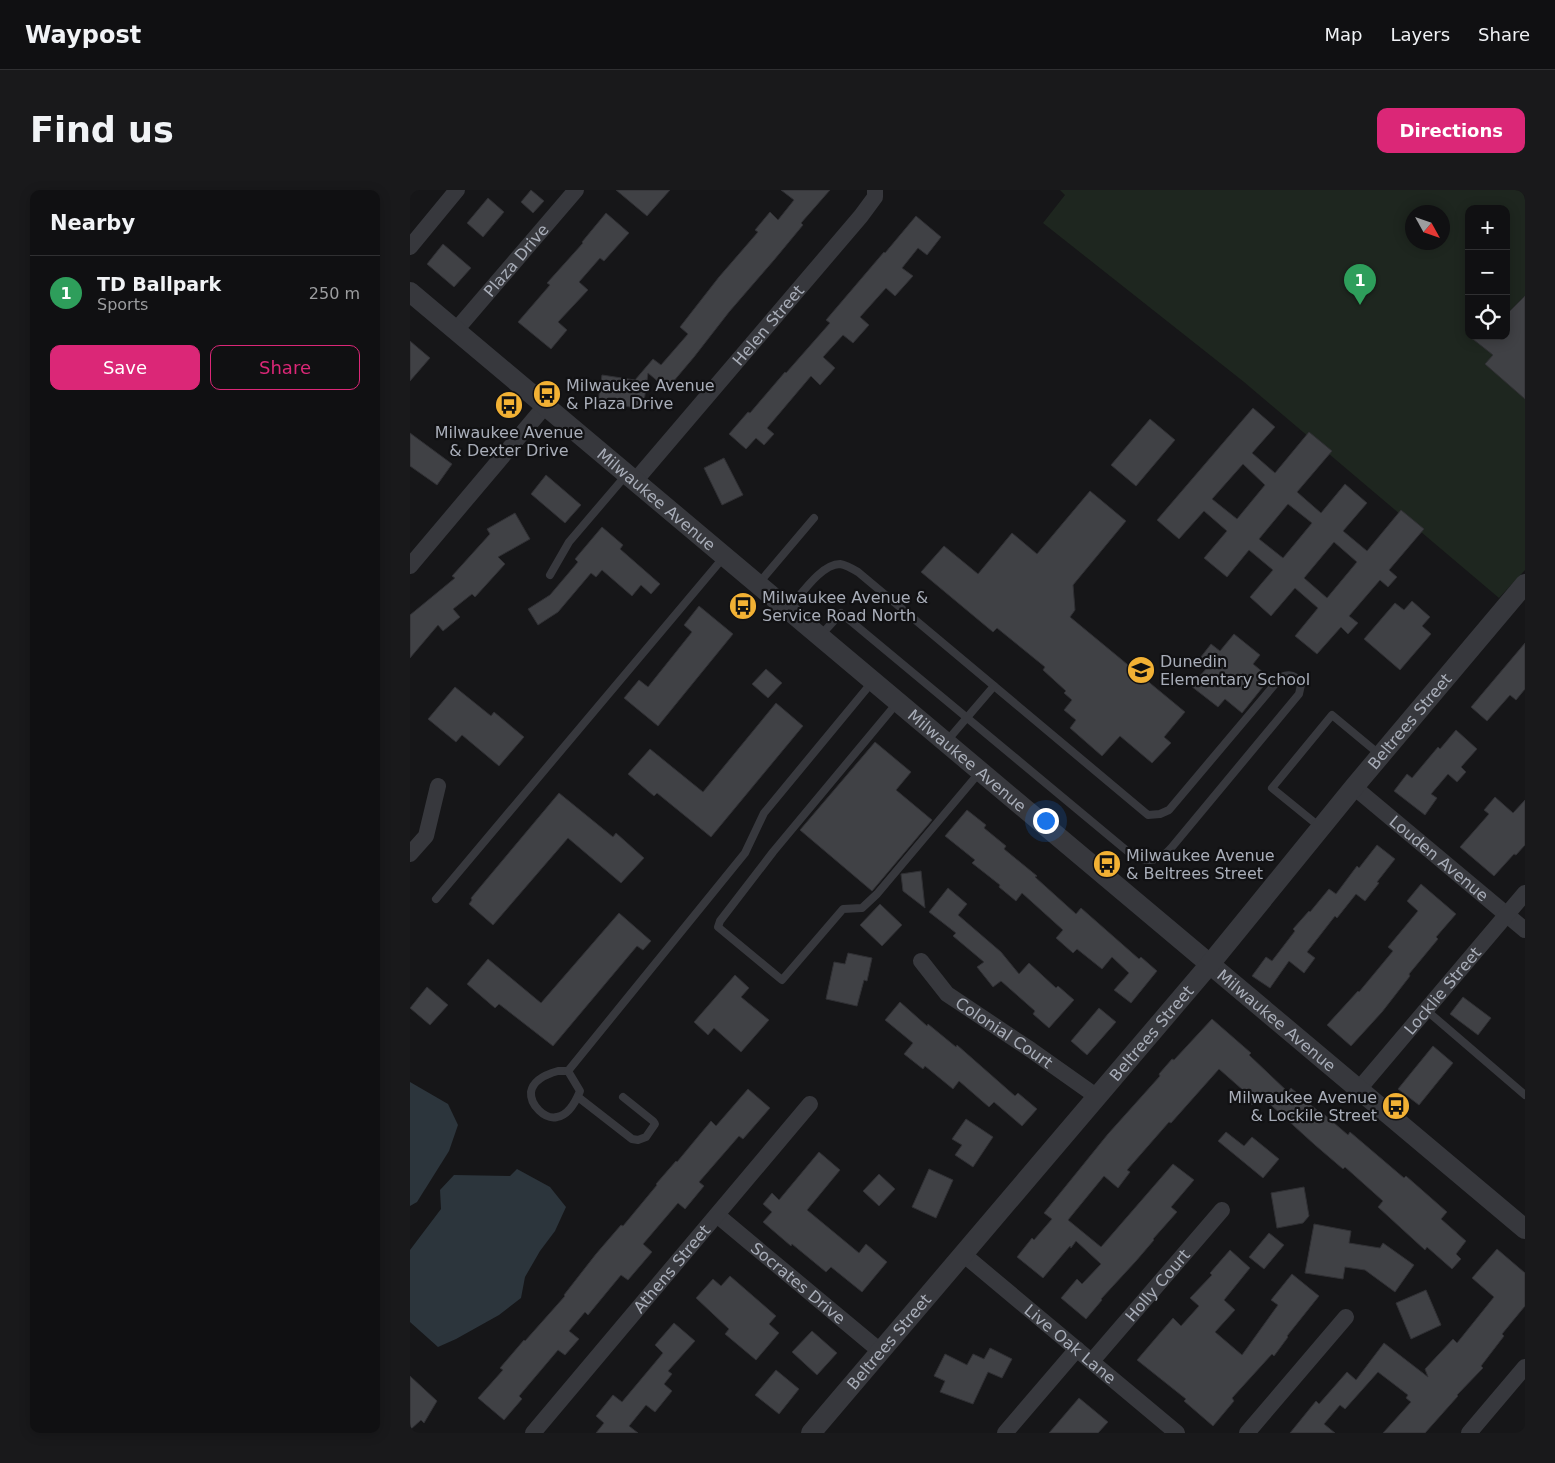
<!DOCTYPE html>
<meta charset="utf-8">
<style>
:root{--surface:#101012;--page:#19191b;--text:#f1f3f6;--muted:#9c9d9f;--line:#303032;--accent:#db2777}
body{margin:0;font-family:"DejaVu Sans",sans-serif;background:var(--page);color:var(--text)}
.controls{position:absolute;right:15px;top:15px;display:grid;overflow:hidden;border-radius:10px;box-shadow:0 2px 12px #0003}
.controls button{width:45px;height:45px;display:grid;place-items:center;padding:0;border:0;border-bottom:1px solid var(--line);background:var(--surface);color:var(--text);font:25px sans-serif}
.compass{position:absolute;left:995px;top:15px;width:45px;height:45px;border-radius:50%;background:var(--surface);box-shadow:0 2px 12px #0003;rotate:130deg}
.you{position:absolute;left:635px;top:630px;width:18px;height:18px;margin:-12px;border:4px solid #fff;border-radius:50%;background:#1a73e8;box-shadow:0 0 0 8px #1a73e833}
.badge{display:grid;place-items:center;width:32px;height:32px;border-radius:50%;background:var(--accent);color:#fff;font-size:16px;font-weight:700}
.pin{position:absolute;translate:-50% -41px;filter:drop-shadow(0 1px 2px #0008)}
.pin::after{content:'';position:absolute;top:26px;width:18px;height:15px;background:inherit;clip-path:polygon(0 0,100% 0,50% 100%)}
.list{margin:0;padding:0;list-style:none}
h2{display:flex;justify-content:space-between;align-items:center;height:65px;margin:0;padding:0 20px;font-size:21px}
h2 small{font-size:16px;font-weight:400;color:var(--muted)}
.list li{display:grid;grid-template-columns:32px 1fr auto;gap:15px;align-items:center;box-sizing:border-box;height:75px;padding:0 20px;border-top:1px solid var(--line)}
.list b{display:block;font-size:19px;white-space:nowrap}
.list p{margin:0;font-size:16px;white-space:nowrap;color:var(--muted)}
.list em{font-size:16px;font-style:normal;color:var(--muted)}
.actions{display:flex;gap:10px;padding:15px 20px}
.actions a{flex:1;padding:11px 0;border:1px solid var(--accent);border-radius:10px;text-align:center;font-size:18px;color:var(--accent)}
.actions .main{background:var(--accent);color:#fff}
.icon{flex:none;width:28px;height:28px;fill:none;stroke:currentColor;stroke-width:2;stroke-linecap:round;stroke-linejoin:round}
.map{position:relative;flex:none;width:1115px;height:1243px;overflow:hidden;border-radius:10px}
header{display:flex;align-items:center;gap:30px;box-sizing:border-box;height:70px;padding:0 25px;background:var(--surface);border-bottom:1px solid var(--line)}
header strong{font-size:24px}
nav{display:flex;gap:28px;margin-inline-start:auto;font-size:18px}
.intro{display:flex;align-items:center;justify-content:space-between;box-sizing:border-box;height:120px;padding:0 30px}
h1{margin:0;font-size:35px}
.button{padding:12px 22px;border-radius:10px;background:var(--accent);color:#fff;font-size:18px;font-weight:700}
main{display:flex;gap:30px;padding:0 30px}
aside{flex:1;background:var(--surface);border-radius:10px;box-shadow:0 2px 12px #0003}
.map>svg:first-child{display:block}
.green{fill:#1e261f;fill-rule:evenodd}
.water{fill:#2c353c}
.building{fill:#404145;stroke:#303034;fill-rule:evenodd}
.lines{fill:none;stroke-linecap:round;stroke-linejoin:round}
.service{stroke:#37383d;stroke-width:8}
.minor{stroke:#37383d;stroke-width:16}
.tertiary{stroke:#37383d;stroke-width:20}
.labels{text-anchor:middle;stroke-width:4.5;stroke-linejoin:round;paint-order:stroke}
.street-label{font-size:16px;fill:#a8adb8;stroke:#111113}
.poi-label{font-size:16px;fill:#a8adb8;stroke:#111113;text-anchor:start}
</style>
<header>
<strong>Waypost</strong>
<nav><a>Map</a><a>Layers</a><a>Share</a></nav>
</header>
<div class="intro"><h1>Find us</h1><a class="button">Directions</a></div>
<main>
<aside>
<h2>Nearby<small></small></h2>
<ul class="list">
<li><span class="badge" style="background:#2e9e5b">1</span><div><b>TD Ballpark</b><p>Sports</p></div><em>250 m</em></li>
</ul>
<div class="actions"><a class="main">Save</a><a>Share</a></div>
</aside>
<div class="map">
<svg width="1115" height="1243" viewBox="0 0 1115 1243">
<rect width="100%" height="100%" fill="#161618"/>
<path class="green" d="M650 0H1115V380L1089 408 834 192 633 33 655 5ZM1059 19H1096V146H1059ZM1002 22H1032V52H1002Z"/>
<g class="water">
<path d="M0 892 38 914 48 935 39 961 7 1012 0 1016Z"/>
<path d="M107 979 140 997 156 1017 145 1041 130 1061 115 1087 111 1108 89 1125 46 1149 28 1157 0 1132V1060L31 1019 30 1000 44 985 100 986Z"/>
</g>
<g class="building">
<path d="M121 0 134 11 123 23 111 12Z"/>
<path d="M206 0H260L237 26Z"/>
<path d="M371 0H420L391 33 393 35 364 70 319 122 284 167 257 199 238 183 233 219 188 212 192 185 225 190 243 169 251 175 278 144 270 137 309 87 348 42 345 40 360 22 368 30 384 10Z"/>
<path d="M78 8 94 22 73 47 57 33Z"/>
<path d="M196 23 219 43 194 71 190 68 169 92 178 100 148 132 157 140 141 159 108 132 140 95 137 93 173 53 172 52Z"/>
<path d="M506 26 531 47 517 65 508 58 492 78 503 86 485 106 476 98 450 127 459 135 443 153 433 145 413 167 425 178 410 195 401 186 357 238 364 244 354 255 346 248 336 259 319 244 338 222 340 223 375 182 376 183 420 133 416 130 474 62 475 63Z"/>
<path d="M33 54 61 78 44 97 17 74Z"/>
<path d="M1115 106V209L1075 174 1083 165 1059 146H1096V125Z"/>
<path d="M0 151 20 168 0 191Z"/>
<path d="M843 218 865 237 842 263 865 283 899 242 922 261 887 302 911 323 935 294 957 313 933 341 957 361 991 320 1014 339 979 380 987 387 978 397 970 390 939 426 948 433 938 444 931 437 907 464 885 446 908 418 885 398 861 426 840 407 863 380 839 360 817 387 794 368 817 341 794 321 769 349 747 330ZM833 274 855 295 827 329 802 309ZM878 314 902 333 873 368 849 349ZM924 352 947 372 917 408 894 388Z"/>
<path d="M740 229 765 250 726 296 701 275Z"/>
<path d="M0 243 42 274 27 295 0 276Z"/>
<path d="M314 268 333 305 312 315 294 278Z"/>
<path d="M136 285 171 315 155 333 121 304Z"/>
<path d="M680 301 716 331 663 395 665 420 660 427 775 522 754 547 761 553 742 573 710 546 692 566 660 538 666 530 654 520 662 510 654 503 656 501 633 480 635 477 587 438 583 442 511 382 534 356 568 384 602 343 627 364Z"/>
<path d="M105 323 120 349 88 367 95 374 65 407 62 404 43 419 50 427 33 441 28 435 0 468V425L45 388 42 386 80 344 77 339Z"/>
<path d="M192 337 213 355 210 359 250 394 241 404 231 395 222 406 192 380 186 387 181 383 148 422 128 435 118 419 140 405 168 372 165 369Z"/>
<path d="M1002 411 1020 427 1012 436 1021 444 990 480 954 449 985 413 994 420Z"/>
<path d="M289 416 323 444 248 536 214 508 229 490 238 497 282 442 274 435Z"/>
<path d="M824 444 850 465 843 474 860 488 832 523 815 509 808 517 781 496 796 479 787 472 801 454 810 461Z"/>
<path d="M1115 453V499L1106 510 1100 505 1077 531 1061 517Z"/>
<path d="M356 479 372 493 358 508 342 494Z"/>
<path d="M45 497 81 526 84 522 114 547 89 576 52 545 46 552 18 529Z"/>
<path d="M366 513 393 536 301 647 247 603 244 606 218 584 240 559 293 602Z"/>
<path d="M1046 540 1067 559 1051 577 1056 582 1047 592 1038 584 1021 604 1027 608 1015 625 984 601 997 584 1002 588 1028 557 1030 559Z"/>
<path d="M465 552 501 582 486 600 522 630 462 701 390 640Z"/>
<path d="M149 603 203 647 206 643 234 668 211 693 158 648 83 735 59 714 62 710 61 708Z"/>
<path d="M1085 607 1103 623 1115 610V655L1106 665 1104 664 1084 686 1050 657 1079 624 1074 620Z"/>
<path d="M557 620 576 635 574 638 596 656 594 659 627 686 625 687 666 724 671 718 729 769 731 767 747 781 721 813 704 800 719 783 702 767 692 779 667 759 663 763 646 748 653 740 612 703 606 711 589 697 590 695 562 673 565 670 535 646Z"/>
<path d="M967 655 985 669 967 692 969 693 955 711 946 704 927 728 925 726 897 762 905 768 894 783 879 771 860 798 842 786 856 767 862 771 885 741 883 739 899 721 900 722 919 699 926 704 947 676 949 678Z"/>
<path d="M511 681 515 718 493 701 491 684Z"/>
<path d="M1011 694 1046 724 1026 747 1028 749 999 784 1000 786 972 822 941 856 917 835 948 801 949 802 983 761 978 757 1008 721 997 711Z"/>
<path d="M538 698 557 714 548 725 591 762 609 784 619 773 646 798 648 796 664 810 639 838 623 824 625 821 591 791 583 797 567 777 574 772 543 746 546 743 519 722Z"/>
<path d="M470 714 492 735 472 756 450 735Z"/>
<path d="M209 723 241 751 233 760 227 756 143 856 89 814 85 818 57 794 78 769 131 813Z"/>
<path d="M438 763 462 768 457 791 454 790 447 816 416 809 424 772 435 774Z"/>
<path d="M325 785 339 798 331 807 359 830 331 862 304 838 298 845 284 832Z"/>
<path d="M17 797 38 815 20 835 0 818Z"/>
<path d="M1053 807 1081 828 1068 845 1040 824Z"/>
<path d="M490 812 517 836 518 834 546 857 547 855 605 906 608 903 627 919 612 936 584 912 579 917 549 891 543 899 515 876 513 879 494 864 503 853 475 830Z"/>
<path d="M689 818 706 832 677 865 661 851Z"/>
<path d="M802 829 841 863 839 865 878 902 881 898 908 921 909 920 938 945 940 942 994 988 996 986 1037 1022 1031 1029 1056 1051 1046 1064 1051 1069 1042 1079 1017 1057 1015 1060 968 1017 973 1011 935 977 933 979 905 955 851 906 842 915 831 905 834 901 809 879 761 933 759 932 717 980 720 982 708 998 694 986 658 1030 691 1057 763 974 784 990 761 1017 767 1022 743 1049 744 1050 726 1071 691 1109 692 1110 676 1129 651 1108 667 1089 672 1094 691 1074 666 1051 661 1058 660 1056 633 1088 607 1067 622 1048 624 1050 642 1029 634 1023 698 944 750 886 749 884 762 869 764 870Z"/>
<path d="M1023 856 1043 873 1009 915 988 899Z"/>
<path d="M338 899 360 918 333 949 329 946 289 992 294 996 275 1019 268 1013 233 1054 242 1062 218 1090 211 1085 178 1125 175 1122 159 1141 169 1149 155 1165 148 1160 109 1206 112 1209 94 1230 68 1208 93 1180 90 1178 114 1150 115 1151 155 1106 154 1105 186 1064 211 1035 213 1036 247 995 246 994 266 971 267 972 301 931 306 936Z"/>
<path d="M556 929 583 947 563 977 545 965 552 955 542 949Z"/>
<path d="M816 942 834 956 842 947 869 969 853 988 808 951Z"/>
<path d="M409 962 430 980 397 1020 449 1063 456 1054 477 1072 452 1102 421 1077 416 1082 382 1054 381 1056 353 1032 362 1022 353 1014 362 1003 369 1010Z"/>
<path d="M519 979 543 990 526 1028 502 1017Z"/>
<path d="M469 984 485 999 469 1016 453 1001Z"/>
<path d="M894 997 899 1026 893 1033 867 1038 861 1003Z"/>
<path d="M904 1034 941 1041 939 1053 970 1058 973 1053 1004 1075 985 1102 955 1080 935 1077 933 1089 895 1083Z"/>
<path d="M859 1043 874 1055 854 1079 839 1067Z"/>
<path d="M1087 1059 1115 1083V1116L1092 1144 1094 1146 1071 1176 1073 1178 1047 1205 1048 1206 1015 1243H973L1001 1212 996 1208 998 1205 968 1182 935 1219 930 1215 914 1234 925 1243H880L906 1211 909 1214 937 1182 946 1190 974 1153 1018 1187 1015 1179 1043 1149 1047 1153 1084 1107 1062 1088Z"/>
<path d="M820 1060 840 1078 814 1110 825 1120 805 1142 832 1165 868 1115 861 1110 882 1084 909 1106 877 1146 878 1147 864 1166 862 1164 822 1208 824 1211 803 1236 774 1211 776 1209 727 1170 763 1128 771 1136 789 1116 780 1108 802 1085 800 1083Z"/>
<path d="M320 1086 366 1126 359 1134 369 1143 346 1170 315 1144 319 1139 286 1108 303 1089 311 1096Z"/>
<path d="M1016 1100 1031 1135 1001 1149 986 1113Z"/>
<path d="M264 1133 285 1151 258 1181 262 1184 254 1194 262 1201 245 1222 236 1215 219 1236 228 1243H186L194 1233 186 1226 203 1205 212 1212 253 1163 245 1155Z"/>
<path d="M402 1141 427 1163 407 1185 382 1162Z"/>
<path d="M580 1158 602 1169 592 1188 578 1182 563 1214 530 1202 535 1191 524 1186 535 1164 557 1175 563 1164 574 1169Z"/>
<path d="M366 1180 389 1199 369 1224 345 1205Z"/>
<path d="M0 1186 27 1211 14 1233 11 1230 0 1240Z"/>
<path d="M669 1208 698 1232 688 1243H639Z"/>
</g>
<g class="lines">
<g class="service">
<path d="M140 385 159 352 217 284"/>
<path d="M349 393 404 328"/>
<path d="M379 418C391 405 411 374 430 374 436 375 443 379 448 382L738 625 750 624 759 620 871 487C881 483 887 486 891 495L889 504 762 657C750 671 739 674 722 665L431 423 411 445"/>
<path d="M487 513 363 662 310 731 308 737 372 790 433 719 452 718 467 704 569 583"/>
<path d="M536 552 584 496"/>
<path d="M910 637 862 598 922 525 969 564"/>
<path d="M26 709 313 368"/>
<path d="M1016 820 1115 905"/>
<path d="M148 881H158L170 901C166 911 159 925 147 927 135 930 120 915 121 902 123 890 137 884 148 881Z"/>
<path d="M158 881 335 663 354 623 463 491"/>
<path d="M168 907 222 949 228 950 236 947 245 934 243 931 213 907"/>
</g>
<g class="minor">
<path d="M0 57 47 0"/>
<path id="s1" d="M46 140 166 0"/>
<path id="s2" d="M225 291 451 26 465 7V0"/>
<path d="M0 376 135 216"/>
<path id="s3" d="M944 597 1115 740"/>
<path d="M0 664 16 646 28 596"/>
<path id="s4" d="M511 771 537 804 621 860 686 906"/>
<path id="s5" d="M949 899 1115 703"/>
<path id="s6" d="M307 1025 470 1161"/>
<path id="s7" d="M553 1064 767 1243"/>
<path id="s8" d="M682 1171 812 1020"/>
<path id="s9" d="M123 1243 400 914"/>
<path d="M595 1243 667 1159"/>
<path d="M837 1243 936 1127"/>
<path d="M1059 1243 1115 1177"/>
</g>
<g class="tertiary">
<path id="s10" d="M0 102 1115 1039"/>
<path id="s11" d="M401 1243 800 774 944 597 1115 394"/>
</g>
</g>
<defs>
<symbol id="bus-disc" viewBox="-11 -11 22 22"><circle r="9.5" fill="#f2b134" stroke="#111113"/><path d="M-5-6H5V4H4V6H2V4H-2V6H-4V4H-5ZM-3.5-4V0h7V-4ZM-3.5 1.2v1.5H-2V1.2ZM2 1.2v1.5H3.5V1.2Z" fill="#111"/></symbol>
<symbol id="school-disc" viewBox="-11 -11 22 22"><circle r="9.5" fill="#f2b134" stroke="#111113"/><path d="M0-5L7-2L0 1L-7-2ZM-4 1L0 2.5L4 1V4Q0 6-4 4Z" fill="#111"/></symbol>
</defs>
<g fill-rule="evenodd">
<use href="#bus-disc" x="121" y="188" width="32" height="32"/>
<use href="#bus-disc" x="83" y="199" width="32" height="32"/>
<use href="#bus-disc" x="317" y="400" width="32" height="32"/>
<use href="#school-disc" x="715" y="464" width="32" height="32"/>
<use href="#bus-disc" x="681" y="658" width="32" height="32"/>
<use href="#bus-disc" x="970" y="900" width="32" height="32"/>
</g>
<g class="labels">
<g class="street-label">
<text dy="6" stroke="none"><textPath href="#s1" startOffset="92">Plaza Drive</textPath></text>
<text dy="6" stroke="none"><textPath href="#s2" startOffset="205">Helen Street</textPath></text>
<text dy="6" stroke="none"><textPath href="#s10" startOffset="322">Milwaukee Avenue</textPath></text>
<text dy="6" stroke="none"><textPath href="#s11" startOffset="930">Beltrees Street</textPath></text>
<text dy="6" stroke="none"><textPath href="#s10" startOffset="728">Milwaukee Avenue</textPath></text>
<text dy="6" stroke="none"><textPath href="#s3" startOffset="111">Louden Avenue</textPath></text>
<text dy="6" stroke="none"><textPath href="#s5" startOffset="129">Locklie Street</textPath></text>
<text dy="6" stroke="none"><textPath href="#s10" startOffset="1132">Milwaukee Avenue</textPath></text>
<text dy="6" stroke="none"><textPath href="#s4" startOffset="111">Colonial Court</textPath></text>
<text dy="6" stroke="none"><textPath href="#s11" startOffset="525">Beltrees Street</textPath></text>
<text dy="6" stroke="none"><textPath href="#s9" startOffset="215">Athens Street</textPath></text>
<text dy="6" stroke="none"><textPath href="#s6" startOffset="106">Socrates Drive</textPath></text>
<text dy="6" stroke="none"><textPath href="#s8" startOffset="100">Holly Court</textPath></text>
<text dy="6" stroke="none"><textPath href="#s11" startOffset="120">Beltrees Street</textPath></text>
<text dy="6" stroke="none"><textPath href="#s7" startOffset="140">Live Oak Lane</textPath></text>
</g>
<g class="poi-label">
<text x="156" y="201">Milwaukee Avenue<tspan x="156" dy="18">&amp; Plaza Drive</tspan></text>
<text x="99" y="248" text-anchor="middle">Milwaukee Avenue<tspan x="99" dy="18">&amp; Dexter Drive</tspan></text>
<text x="352" y="413">Milwaukee Avenue &amp;<tspan x="352" dy="18">Service Road North</tspan></text>
<text x="750" y="477">Dunedin<tspan x="750" dy="18">Elementary School</tspan></text>
<text x="716" y="671">Milwaukee Avenue<tspan x="716" dy="18">&amp; Beltrees Street</tspan></text>
<text x="967" y="913" text-anchor="end">Milwaukee Avenue<tspan x="967" dy="18">&amp; Lockile Street</tspan></text>
</g>
</g>
</svg>
<div class="controls">
<button>+</button>
<button>−</button>
<button><svg class="icon" aria-label="locate" viewBox="0 0 24 24"><circle cx="12" cy="12" r="6"/><path d="M12 2v4M12 18v4M2 12h4M18 12h4"/></svg></button>
</div>
<svg class="compass" viewBox="-18 -18 36 36"><path d="M0-13l5 13h-10z" fill="#e53935"/><path d="M0 13l5-13h-10z" fill="#9c9d9f"/></svg>
<div class="you"></div>
<div class="pin badge" style="left:950px;top:115px;background:#2e9e5b">1</div>
</div>
</main>
